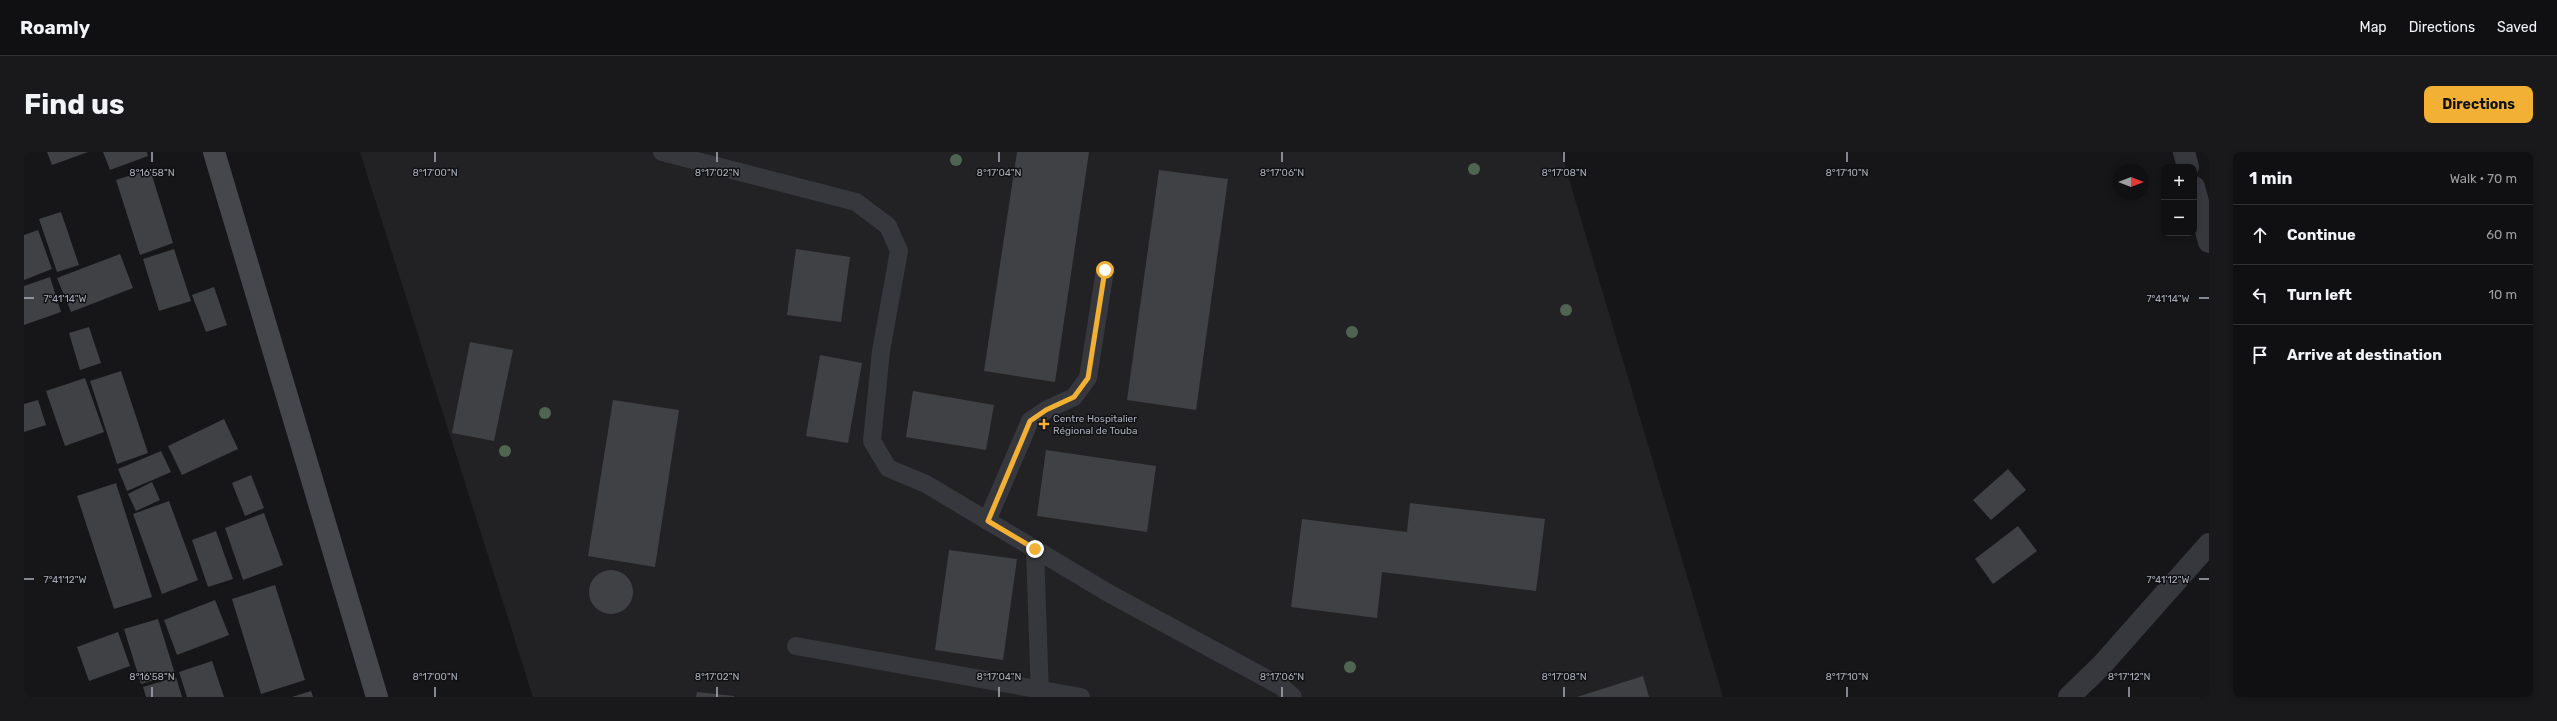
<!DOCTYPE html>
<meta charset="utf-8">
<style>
:root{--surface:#101012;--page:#19191b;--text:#f1f3f6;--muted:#9c9d9f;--line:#303032;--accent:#f2b134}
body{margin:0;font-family:Rubik,sans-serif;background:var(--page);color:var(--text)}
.controls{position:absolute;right:12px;top:12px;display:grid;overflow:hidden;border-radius:8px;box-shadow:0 2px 6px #0003}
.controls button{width:36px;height:36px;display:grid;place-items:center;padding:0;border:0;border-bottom:1px solid var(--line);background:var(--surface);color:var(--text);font:20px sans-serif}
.compass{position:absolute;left:2089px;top:12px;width:36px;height:36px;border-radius:50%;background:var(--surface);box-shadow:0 2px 6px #0003;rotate:90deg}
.stop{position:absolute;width:12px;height:12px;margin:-9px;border:3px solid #f2b134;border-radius:50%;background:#fff}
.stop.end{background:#f2b134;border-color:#fff;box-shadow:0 1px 4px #0008}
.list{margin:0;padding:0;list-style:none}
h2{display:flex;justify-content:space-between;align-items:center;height:52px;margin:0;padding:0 16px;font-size:17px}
h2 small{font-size:13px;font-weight:400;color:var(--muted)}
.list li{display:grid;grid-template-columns:26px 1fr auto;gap:12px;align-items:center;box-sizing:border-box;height:60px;padding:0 16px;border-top:1px solid var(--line)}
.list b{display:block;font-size:15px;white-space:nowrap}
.list em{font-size:13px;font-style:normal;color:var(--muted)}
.icon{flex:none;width:22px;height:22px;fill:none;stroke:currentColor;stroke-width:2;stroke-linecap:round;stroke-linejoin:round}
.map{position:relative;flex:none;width:2185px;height:545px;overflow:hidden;border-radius:8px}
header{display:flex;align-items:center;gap:24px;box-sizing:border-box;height:56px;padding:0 20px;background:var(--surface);border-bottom:1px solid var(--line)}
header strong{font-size:19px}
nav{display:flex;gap:22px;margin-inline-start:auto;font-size:14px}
.intro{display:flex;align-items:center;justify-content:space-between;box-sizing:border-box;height:96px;padding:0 24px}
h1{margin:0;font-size:28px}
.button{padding:10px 18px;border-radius:8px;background:var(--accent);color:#111;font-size:14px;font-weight:700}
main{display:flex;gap:24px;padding:0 24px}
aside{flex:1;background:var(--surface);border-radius:8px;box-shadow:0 2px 6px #0003}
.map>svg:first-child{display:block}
.built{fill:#222225}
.building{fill:#404145}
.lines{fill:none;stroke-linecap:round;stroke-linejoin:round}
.lane{stroke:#37383d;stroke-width:18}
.street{stroke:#37383d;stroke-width:22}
.secondary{stroke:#45474d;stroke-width:22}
.tree{fill:#506452}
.route{stroke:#f2b134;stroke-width:5}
.ticks{fill:none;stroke:#a8adb8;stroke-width:1.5}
.poi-dot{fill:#f2b134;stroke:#111113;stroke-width:1.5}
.labels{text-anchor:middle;stroke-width:3;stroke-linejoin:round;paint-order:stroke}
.poi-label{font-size:10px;fill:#a8adb8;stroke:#111113;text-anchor:start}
.ticks-label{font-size:10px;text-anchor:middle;fill:#a8adb8;stroke:#111113;stroke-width:3;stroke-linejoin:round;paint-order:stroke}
</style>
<header>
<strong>Roamly</strong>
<nav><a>Map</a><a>Directions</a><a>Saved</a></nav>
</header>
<div class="intro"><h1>Find us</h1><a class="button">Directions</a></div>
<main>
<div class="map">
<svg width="2185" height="545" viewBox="0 0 2185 545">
<rect width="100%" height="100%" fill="#161618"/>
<path class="built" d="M336 0H1537L1699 545H509Z"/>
<g class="building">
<path d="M23 0H64L28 13Z"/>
<path d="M79 0H123L124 4 86 18Z"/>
<path d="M993 0H1065L1031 230 960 219Z"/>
<path d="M126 17 149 91 116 103 92 28Z"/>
<path d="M1135 18 1204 27 1172 258 1103 248Z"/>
<path d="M37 60 55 113 33 120 15 67Z"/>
<path d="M14 78 28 117 0 128V83Z"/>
<path d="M150 97 167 149 135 159 119 107Z"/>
<path d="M772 97 826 105 817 170 763 163Z"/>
<path d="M96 102 109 136 47 160 33 126Z"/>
<path d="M26 125 37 160 0 173V134Z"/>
<path d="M190 135 203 173 182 180 168 143Z"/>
<path d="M65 175 77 211 56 218 45 181Z"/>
<path d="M446 190 489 198 470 289 428 281Z"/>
<path d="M796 203 838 211 824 291 782 284Z"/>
<path d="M97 219 124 301 93 312 66 229Z"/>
<path d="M61 226 80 280 41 294 22 239Z"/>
<path d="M889 239 970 253 962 298 882 285Z"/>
<path d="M14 248 22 273 0 280V252Z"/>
<path d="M589 248 655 258 631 415 564 404Z"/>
<path d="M200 267 214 297 158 323 144 294Z"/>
<path d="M1022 298 1132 314 1123 380 1013 364Z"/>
<path d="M137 299 147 320 103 339 94 317Z"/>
<path d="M1984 317 2002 338 1967 368 1949 348Z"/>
<path d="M227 323 240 356 221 364 208 331Z"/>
<path d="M128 330 136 348 112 359 104 342Z"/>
<path d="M92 331 128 445 90 457 53 344Z"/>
<path d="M145 349 174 428 138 442 109 362Z"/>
<path d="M1386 351 1521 367 1512 439 1358 420 1353 466 1267 455 1278 367 1383 380Z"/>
<path d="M240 361 259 413 219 428 201 376Z"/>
<path d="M1994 374 2013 399 1969 432 1951 407Z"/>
<path d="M192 379 209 427 184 435 168 388Z"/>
<path d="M925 398 993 407 979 508 911 498Z"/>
<circle cx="587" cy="440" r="22"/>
<path d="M251 433 281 528 237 542 208 447Z"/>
<path d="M191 448 205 483 153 503 140 468Z"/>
<path d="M134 467 151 522 117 532 100 477Z"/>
<path d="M94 480 106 514 65 529 53 495Z"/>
<path d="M188 509 200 545H163L155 520Z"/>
<path d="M1619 524 1625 545H1553Z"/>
<path d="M152 525 158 545H122L119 535Z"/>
<path d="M287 539 289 545H268Z"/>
<path d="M673 540 710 544V545H672Z"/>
</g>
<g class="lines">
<g class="lane">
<path d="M638 0 832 50 864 74 875 99 857 199 848 289 864 316 902 332 1086 442 1258 535 1269 545"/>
<path d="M963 369 1006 269 1022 258 1050 245 1064 226 1081 118"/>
<path d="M1011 397 1016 545"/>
<path d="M772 494 1057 545"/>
</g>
<g class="street">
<path d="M2160 0 2164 15"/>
<path d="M2170 35 2185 90"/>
<path d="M2045 545 2077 514 2185 392"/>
</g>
<path class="secondary" d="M190 0 353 545"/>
</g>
<g class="tree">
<circle cx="932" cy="8" r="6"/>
<circle cx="1450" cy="17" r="6"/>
<circle cx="1542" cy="158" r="6"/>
<circle cx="1328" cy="180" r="6"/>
<circle cx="521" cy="261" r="6"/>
<circle cx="481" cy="299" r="6"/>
<circle cx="1326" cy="515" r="6"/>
</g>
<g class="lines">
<path class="route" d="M1011 397 964 369 1006 269 1022 258 1050 245 1064 226 1081 118"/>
</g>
<path class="ticks" d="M128 0V10M411 0V10M693 0V10M975 0V10M1258 0V10M1540 0V10M1823 0V10M0 146H10M2175 146H2185M0 427H10M2175 427H2185M128 535V545M411 535V545M693 535V545M975 535V545M1258 535V545M1540 535V545M1823 535V545M2105 535V545"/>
<path class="poi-dot" d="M1018 266h4v4h4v4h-4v4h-4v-4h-4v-4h4z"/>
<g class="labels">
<g class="poi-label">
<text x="1029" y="270">Centre Hospitalier<tspan x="1029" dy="12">Régional de Touba</tspan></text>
</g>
</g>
<g class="ticks-label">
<text x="128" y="24">8°16'58"N</text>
<text x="411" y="24">8°17'00"N</text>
<text x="693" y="24">8°17'02"N</text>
<text x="975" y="24">8°17'04"N</text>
<text x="1258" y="24">8°17'06"N</text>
<text x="1540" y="24">8°17'08"N</text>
<text x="1823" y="24">8°17'10"N</text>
<text x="2144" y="150">7°41'14"W</text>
<text x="41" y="150">7°41'14"W</text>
<text x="2144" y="431">7°41'12"W</text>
<text x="41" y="431">7°41'12"W</text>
<text x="128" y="528">8°16'58"N</text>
<text x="411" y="528">8°17'00"N</text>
<text x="693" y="528">8°17'02"N</text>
<text x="975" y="528">8°17'04"N</text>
<text x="1258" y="528">8°17'06"N</text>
<text x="1540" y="528">8°17'08"N</text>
<text x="1823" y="528">8°17'10"N</text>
<text x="2105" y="528">8°17'12"N</text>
</g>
</svg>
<div class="controls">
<button>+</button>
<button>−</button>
</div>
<svg class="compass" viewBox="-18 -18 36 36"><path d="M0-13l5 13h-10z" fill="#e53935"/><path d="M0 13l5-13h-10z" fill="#9c9d9f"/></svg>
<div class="stop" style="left:1081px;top:118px"></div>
<div class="stop end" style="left:1011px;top:397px"></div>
</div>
<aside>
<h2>1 min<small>Walk · 70 m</small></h2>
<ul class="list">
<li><svg class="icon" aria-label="ahead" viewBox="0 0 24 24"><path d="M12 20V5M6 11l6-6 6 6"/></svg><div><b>Continue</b></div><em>60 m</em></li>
<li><svg class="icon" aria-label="left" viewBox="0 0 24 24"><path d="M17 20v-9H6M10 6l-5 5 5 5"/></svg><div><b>Turn left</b></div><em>10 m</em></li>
<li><svg class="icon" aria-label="arrive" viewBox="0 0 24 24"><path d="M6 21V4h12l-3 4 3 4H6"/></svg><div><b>Arrive at destination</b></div></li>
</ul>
</aside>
</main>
